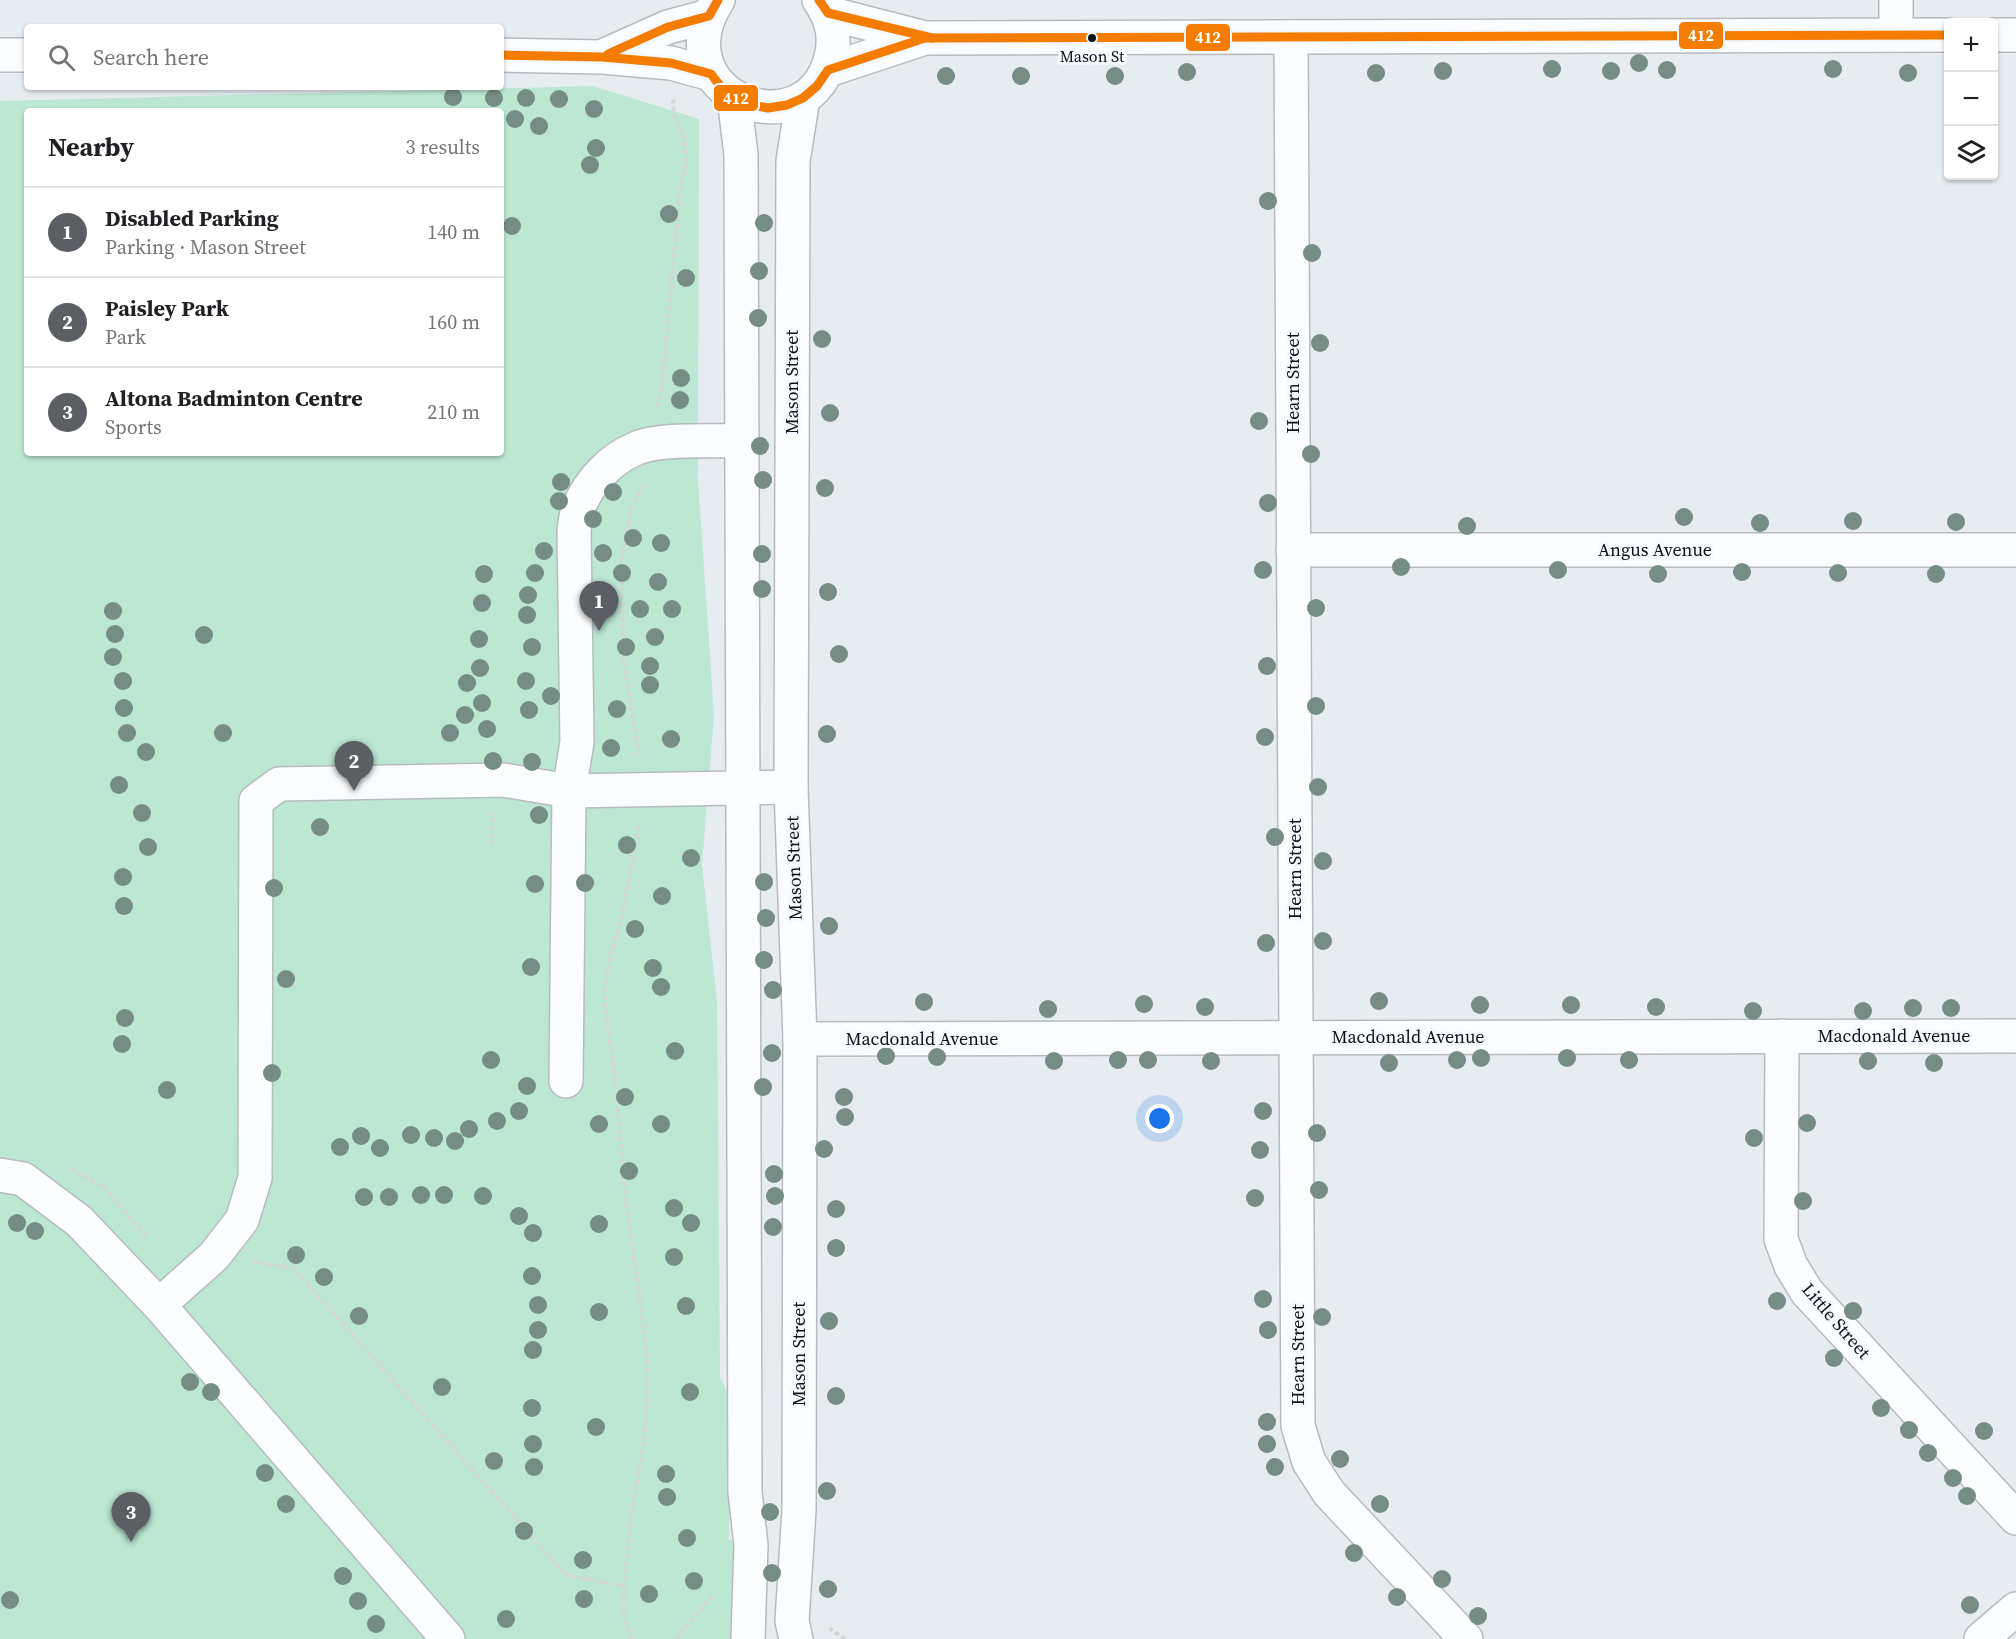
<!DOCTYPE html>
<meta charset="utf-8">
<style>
:root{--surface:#fff;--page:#f2f2f2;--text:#202124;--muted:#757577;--line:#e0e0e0;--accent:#5b5e62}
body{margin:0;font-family:"Source Serif 4",serif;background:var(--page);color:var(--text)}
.controls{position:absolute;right:18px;top:18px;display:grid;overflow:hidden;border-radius:6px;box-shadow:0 2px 4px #0004}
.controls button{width:54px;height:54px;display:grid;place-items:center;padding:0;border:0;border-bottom:2px solid var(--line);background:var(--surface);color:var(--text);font:30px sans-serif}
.you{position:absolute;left:1160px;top:1119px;width:21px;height:21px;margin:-15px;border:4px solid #fff;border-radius:50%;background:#1a73e8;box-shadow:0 0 0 9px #1a73e833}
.badge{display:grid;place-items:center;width:39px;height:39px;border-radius:50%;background:var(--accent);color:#fff;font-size:20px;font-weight:700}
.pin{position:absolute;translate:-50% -50px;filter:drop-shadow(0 2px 3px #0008)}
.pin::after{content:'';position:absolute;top:32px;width:21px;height:18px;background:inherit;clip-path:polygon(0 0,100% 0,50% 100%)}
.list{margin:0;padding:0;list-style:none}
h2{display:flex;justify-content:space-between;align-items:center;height:78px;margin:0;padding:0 24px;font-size:26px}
h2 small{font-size:20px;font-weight:400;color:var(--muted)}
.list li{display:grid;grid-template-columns:39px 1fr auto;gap:18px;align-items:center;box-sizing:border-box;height:90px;padding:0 24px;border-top:2px solid var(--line)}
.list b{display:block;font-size:22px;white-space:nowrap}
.list p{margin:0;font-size:20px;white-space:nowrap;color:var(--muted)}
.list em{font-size:20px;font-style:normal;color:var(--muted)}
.icon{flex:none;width:33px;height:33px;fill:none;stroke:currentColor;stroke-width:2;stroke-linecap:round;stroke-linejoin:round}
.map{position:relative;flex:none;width:2016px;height:1639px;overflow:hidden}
.search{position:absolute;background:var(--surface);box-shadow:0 2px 4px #0004;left:24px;top:24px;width:480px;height:66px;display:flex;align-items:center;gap:15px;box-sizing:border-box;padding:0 21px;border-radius:6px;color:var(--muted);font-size:22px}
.panel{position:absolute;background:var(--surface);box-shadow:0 2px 4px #0004;left:24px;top:108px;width:480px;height:348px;border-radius:6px}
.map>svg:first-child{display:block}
.green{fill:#bce7d2;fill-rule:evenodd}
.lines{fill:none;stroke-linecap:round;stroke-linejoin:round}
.minor-casing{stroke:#b7bbbf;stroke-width:36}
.path{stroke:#d4d5d7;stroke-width:4;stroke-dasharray:4.5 3;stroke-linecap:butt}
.minor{stroke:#fbfcfd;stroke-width:33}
.bus-1-casing{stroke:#f3f8fe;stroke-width:14}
.bus-1{stroke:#f37c01;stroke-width:9}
.tree{fill:#758d84}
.bus-dot{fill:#0f1215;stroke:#f3f8fe;stroke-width:2}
.labels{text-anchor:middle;stroke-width:6;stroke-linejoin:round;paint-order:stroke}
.bus-label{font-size:16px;fill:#0f1215;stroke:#f3f8fe}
.street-label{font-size:18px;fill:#0f1215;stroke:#f3f8fe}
.line-badge{stroke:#f3f8fe;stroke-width:2}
.badge-label{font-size:16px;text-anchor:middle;font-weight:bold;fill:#fff}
</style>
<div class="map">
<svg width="2016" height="1639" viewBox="0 0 2016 1639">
<rect width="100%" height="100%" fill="#e7ecf1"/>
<path class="green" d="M593 86 699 119 698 479 714 716 702 865 717 1001 720 1377 731 1400 729 1540 743 1543 737 1639H0V101ZM27 111H501V453H27Z"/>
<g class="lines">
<defs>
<g id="minor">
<path d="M718 0C658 93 802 153 830 61 837 38 832 19 819 0"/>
<path d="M1896 0V35"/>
<path d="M828 13 925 38 1948 35"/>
<path d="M1994 35H2016"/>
<path d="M1291 37 1298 1426 1309 1462 1329 1493 1466 1639"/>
<path d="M0 55H27"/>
<path d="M501 55 602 57 671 63 711 74"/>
<path d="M603 56 668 27 709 16"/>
<path d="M828 70 925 38"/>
<path d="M734 97 741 155 745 1492 751 1545 748 1639"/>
<path d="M1293 550H2016"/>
<path d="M1782 1036 1781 1239 1791 1266 1807 1292 2016 1518"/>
<path d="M800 1039 2016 1036"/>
<path d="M566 1081 569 791 577 742 574 531C575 522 576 512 580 504 591 480 611 459 635 449 657 438 715 441 741 441"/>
<path d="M0 1175 23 1179 79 1221 159 1305 448 1639"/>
<path d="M159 1305 214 1256 242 1220 255 1178 256 801 279 784 503 780 569 791 791 787"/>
<path d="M796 1639 792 1621 799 1510 800 1039 791 787 793 161 803 98"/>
<path d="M1981 1639 2016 1609"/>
</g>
</defs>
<use href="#minor" class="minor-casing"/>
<g class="path">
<path d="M396 108V111"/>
<path d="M658 407 662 386 680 191 686 163 684 137 674 115 673 98"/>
<path d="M639 755 623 656 622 559 631 509 645 483"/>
<path d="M492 845 493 813"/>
<path d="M71 1169 106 1189 147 1238"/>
<path d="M254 1262 293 1268 566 1575 624 1586"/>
<path d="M829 1628 845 1639"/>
<path d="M632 1639 624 1619V1586L631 1517 643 1445 648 1392 647 1359 637 1277 626 1202 615 1076 605 1007V987L610 957 623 912 639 825"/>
<path d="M676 1639 714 1594"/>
</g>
<use href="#minor" class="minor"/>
<defs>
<g id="bus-1">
<path d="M819 0 828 13 932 38"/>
<path d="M608 54 668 27 709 16 718 0"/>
<path d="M501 55 602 57 671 63 711 74 721 87 734 97 751 105 768 108 787 105 803 98 817 86 828 70 925 38 1948 35"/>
</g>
</defs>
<use href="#bus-1" class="bus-1-casing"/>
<use href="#bus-1" class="bus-1"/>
</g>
<g class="tree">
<circle cx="1639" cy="63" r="9"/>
<circle cx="1552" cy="69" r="9"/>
<circle cx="1833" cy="69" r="9"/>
<circle cx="1667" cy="70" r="9"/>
<circle cx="1443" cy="71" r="9"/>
<circle cx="1611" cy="71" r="9"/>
<circle cx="1187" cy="72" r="9"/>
<circle cx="1376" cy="73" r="9"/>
<circle cx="1908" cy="73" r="9"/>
<circle cx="946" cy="76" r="9"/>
<circle cx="1021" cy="76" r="9"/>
<circle cx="1115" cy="76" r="9"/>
<circle cx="453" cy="97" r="9"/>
<circle cx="494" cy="98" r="9"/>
<circle cx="526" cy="98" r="9"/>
<circle cx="559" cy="99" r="9"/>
<circle cx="594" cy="109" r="9"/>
<circle cx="515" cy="119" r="9"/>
<circle cx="539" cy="126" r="9"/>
<circle cx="596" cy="148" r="9"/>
<circle cx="590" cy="165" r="9"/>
<circle cx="1268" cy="201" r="9"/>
<circle cx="669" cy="214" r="9"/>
<circle cx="764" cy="223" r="9"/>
<circle cx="512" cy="226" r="9"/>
<circle cx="1312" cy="253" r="9"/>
<circle cx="759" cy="271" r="9"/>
<circle cx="686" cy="278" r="9"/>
<circle cx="758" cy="318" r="9"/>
<circle cx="822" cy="339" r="9"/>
<circle cx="1320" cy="343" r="9"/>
<circle cx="681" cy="378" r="9"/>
<circle cx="680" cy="400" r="9"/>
<circle cx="830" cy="413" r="9"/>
<circle cx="1259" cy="421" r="9"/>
<circle cx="760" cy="446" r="9"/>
<circle cx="1311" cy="454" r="9"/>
<circle cx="763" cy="480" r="9"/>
<circle cx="561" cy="482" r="9"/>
<circle cx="825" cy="488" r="9"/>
<circle cx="613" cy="492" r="9"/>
<circle cx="559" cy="501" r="9"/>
<circle cx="1268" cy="503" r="9"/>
<circle cx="1684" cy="517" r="9"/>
<circle cx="593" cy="519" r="9"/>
<circle cx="1853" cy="521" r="9"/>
<circle cx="1956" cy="522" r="9"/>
<circle cx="1760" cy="523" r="9"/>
<circle cx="1467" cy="526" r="9"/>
<circle cx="633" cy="538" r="9"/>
<circle cx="661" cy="543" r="9"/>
<circle cx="544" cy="551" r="9"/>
<circle cx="603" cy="553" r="9"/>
<circle cx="762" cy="554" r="9"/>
<circle cx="1401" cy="567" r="9"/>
<circle cx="1263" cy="570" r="9"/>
<circle cx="1558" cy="570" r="9"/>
<circle cx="1742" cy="572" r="9"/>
<circle cx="535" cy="573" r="9"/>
<circle cx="622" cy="573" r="9"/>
<circle cx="1838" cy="573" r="9"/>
<circle cx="484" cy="574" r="9"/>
<circle cx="1658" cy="574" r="9"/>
<circle cx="1936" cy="574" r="9"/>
<circle cx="658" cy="582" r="9"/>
<circle cx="762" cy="589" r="9"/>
<circle cx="828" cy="592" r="9"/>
<circle cx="528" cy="595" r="9"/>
<circle cx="482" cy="603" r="9"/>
<circle cx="1316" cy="608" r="9"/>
<circle cx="640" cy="609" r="9"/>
<circle cx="672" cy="609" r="9"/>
<circle cx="113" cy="611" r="9"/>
<circle cx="527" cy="615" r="9"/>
<circle cx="115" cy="634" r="9"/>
<circle cx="204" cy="635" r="9"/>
<circle cx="655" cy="637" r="9"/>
<circle cx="479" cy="639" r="9"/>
<circle cx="532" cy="647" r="9"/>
<circle cx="626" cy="647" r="9"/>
<circle cx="839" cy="654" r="9"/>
<circle cx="113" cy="657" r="9"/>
<circle cx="650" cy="666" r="9"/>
<circle cx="1267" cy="666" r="9"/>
<circle cx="480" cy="668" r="9"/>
<circle cx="123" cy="681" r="9"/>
<circle cx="526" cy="681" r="9"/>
<circle cx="467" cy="683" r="9"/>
<circle cx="650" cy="685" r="9"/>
<circle cx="551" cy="696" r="9"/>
<circle cx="482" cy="703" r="9"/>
<circle cx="1316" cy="706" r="9"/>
<circle cx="124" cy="708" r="9"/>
<circle cx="617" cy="709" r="9"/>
<circle cx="529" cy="710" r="9"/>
<circle cx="465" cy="715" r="9"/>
<circle cx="487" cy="729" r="9"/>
<circle cx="127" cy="733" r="9"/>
<circle cx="223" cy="733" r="9"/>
<circle cx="450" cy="733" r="9"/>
<circle cx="827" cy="734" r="9"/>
<circle cx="1265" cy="737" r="9"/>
<circle cx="671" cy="739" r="9"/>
<circle cx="611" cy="748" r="9"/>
<circle cx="146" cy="752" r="9"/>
<circle cx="493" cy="761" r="9"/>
<circle cx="532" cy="762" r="9"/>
<circle cx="119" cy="785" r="9"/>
<circle cx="1318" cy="787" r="9"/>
<circle cx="142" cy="813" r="9"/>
<circle cx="539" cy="815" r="9"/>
<circle cx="320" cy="827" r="9"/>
<circle cx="1275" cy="837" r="9"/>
<circle cx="627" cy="845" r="9"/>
<circle cx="148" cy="847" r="9"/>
<circle cx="691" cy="858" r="9"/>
<circle cx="1323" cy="861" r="9"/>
<circle cx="123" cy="877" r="9"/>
<circle cx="764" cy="882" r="9"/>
<circle cx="585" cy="883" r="9"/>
<circle cx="535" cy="884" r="9"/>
<circle cx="274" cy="888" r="9"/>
<circle cx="662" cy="896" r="9"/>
<circle cx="124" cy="906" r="9"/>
<circle cx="766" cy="918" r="9"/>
<circle cx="829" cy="926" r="9"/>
<circle cx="635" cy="929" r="9"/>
<circle cx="1323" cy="941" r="9"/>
<circle cx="1266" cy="943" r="9"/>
<circle cx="764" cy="960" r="9"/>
<circle cx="531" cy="967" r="9"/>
<circle cx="653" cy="968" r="9"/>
<circle cx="286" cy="979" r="9"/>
<circle cx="661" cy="987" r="9"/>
<circle cx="773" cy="990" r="9"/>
<circle cx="1379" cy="1001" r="9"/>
<circle cx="924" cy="1002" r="9"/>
<circle cx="1144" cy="1004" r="9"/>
<circle cx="1480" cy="1005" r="9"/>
<circle cx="1571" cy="1005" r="9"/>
<circle cx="1205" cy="1007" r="9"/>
<circle cx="1656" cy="1007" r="9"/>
<circle cx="1913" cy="1008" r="9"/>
<circle cx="1951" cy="1008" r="9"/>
<circle cx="1048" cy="1009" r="9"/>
<circle cx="1753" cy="1011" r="9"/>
<circle cx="1863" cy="1011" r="9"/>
<circle cx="125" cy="1018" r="9"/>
<circle cx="122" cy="1044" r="9"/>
<circle cx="675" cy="1051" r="9"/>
<circle cx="772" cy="1053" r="9"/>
<circle cx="886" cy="1056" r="9"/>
<circle cx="937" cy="1057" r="9"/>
<circle cx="1481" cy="1058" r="9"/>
<circle cx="1567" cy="1058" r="9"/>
<circle cx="491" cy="1060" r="9"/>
<circle cx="1118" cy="1060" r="9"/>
<circle cx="1148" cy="1060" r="9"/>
<circle cx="1457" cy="1060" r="9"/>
<circle cx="1629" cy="1060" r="9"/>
<circle cx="1054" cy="1061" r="9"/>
<circle cx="1211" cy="1061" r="9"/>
<circle cx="1868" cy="1061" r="9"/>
<circle cx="1389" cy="1063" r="9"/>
<circle cx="1934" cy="1063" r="9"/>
<circle cx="272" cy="1073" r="9"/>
<circle cx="527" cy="1086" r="9"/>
<circle cx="763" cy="1087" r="9"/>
<circle cx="167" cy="1090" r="9"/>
<circle cx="625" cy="1097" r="9"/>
<circle cx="844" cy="1097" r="9"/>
<circle cx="519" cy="1111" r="9"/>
<circle cx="1263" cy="1111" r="9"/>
<circle cx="845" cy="1117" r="9"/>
<circle cx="497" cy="1121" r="9"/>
<circle cx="1807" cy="1123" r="9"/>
<circle cx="599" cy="1124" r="9"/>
<circle cx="661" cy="1124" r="9"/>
<circle cx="469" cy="1129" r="9"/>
<circle cx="1317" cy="1133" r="9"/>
<circle cx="411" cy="1135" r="9"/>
<circle cx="361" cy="1136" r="9"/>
<circle cx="434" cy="1138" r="9"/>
<circle cx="1754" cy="1138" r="9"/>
<circle cx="455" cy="1141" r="9"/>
<circle cx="340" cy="1147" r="9"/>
<circle cx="380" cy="1148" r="9"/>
<circle cx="824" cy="1149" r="9"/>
<circle cx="1260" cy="1150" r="9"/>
<circle cx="629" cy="1171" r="9"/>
<circle cx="774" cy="1174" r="9"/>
<circle cx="1319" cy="1190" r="9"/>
<circle cx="421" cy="1195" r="9"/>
<circle cx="444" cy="1195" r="9"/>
<circle cx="483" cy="1196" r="9"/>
<circle cx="775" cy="1196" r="9"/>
<circle cx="364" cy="1197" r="9"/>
<circle cx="389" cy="1197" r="9"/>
<circle cx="1255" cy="1198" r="9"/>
<circle cx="1803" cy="1201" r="9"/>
<circle cx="674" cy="1208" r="9"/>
<circle cx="836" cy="1209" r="9"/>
<circle cx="519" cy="1216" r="9"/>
<circle cx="17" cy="1223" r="9"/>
<circle cx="691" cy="1223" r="9"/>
<circle cx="599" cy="1224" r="9"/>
<circle cx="773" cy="1227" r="9"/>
<circle cx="35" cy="1231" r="9"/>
<circle cx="533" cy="1233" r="9"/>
<circle cx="836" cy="1248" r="9"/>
<circle cx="296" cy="1255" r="9"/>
<circle cx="674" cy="1257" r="9"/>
<circle cx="532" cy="1276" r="9"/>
<circle cx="324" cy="1277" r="9"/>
<circle cx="1263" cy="1299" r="9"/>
<circle cx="1777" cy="1301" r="9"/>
<circle cx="538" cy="1305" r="9"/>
<circle cx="686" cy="1306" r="9"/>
<circle cx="1853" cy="1311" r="9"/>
<circle cx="599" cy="1312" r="9"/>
<circle cx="359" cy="1316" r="9"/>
<circle cx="1322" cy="1317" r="9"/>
<circle cx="829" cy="1321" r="9"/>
<circle cx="538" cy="1330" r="9"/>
<circle cx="1268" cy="1330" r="9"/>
<circle cx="533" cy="1350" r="9"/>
<circle cx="1834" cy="1358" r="9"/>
<circle cx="190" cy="1382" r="9"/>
<circle cx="442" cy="1387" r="9"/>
<circle cx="211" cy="1392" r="9"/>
<circle cx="690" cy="1392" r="9"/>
<circle cx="836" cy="1396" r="9"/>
<circle cx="532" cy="1408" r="9"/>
<circle cx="1881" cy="1408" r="9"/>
<circle cx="1267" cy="1422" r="9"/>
<circle cx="596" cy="1427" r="9"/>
<circle cx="1909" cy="1430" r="9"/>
<circle cx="1984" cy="1431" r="9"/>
<circle cx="533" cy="1444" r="9"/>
<circle cx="1267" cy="1444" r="9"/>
<circle cx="1928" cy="1453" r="9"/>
<circle cx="1340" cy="1459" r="9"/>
<circle cx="494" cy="1461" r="9"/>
<circle cx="534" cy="1467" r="9"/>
<circle cx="1275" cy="1467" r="9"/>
<circle cx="265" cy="1473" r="9"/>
<circle cx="666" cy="1474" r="9"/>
<circle cx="1953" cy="1478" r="9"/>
<circle cx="827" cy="1491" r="9"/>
<circle cx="1967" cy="1496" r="9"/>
<circle cx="667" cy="1497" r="9"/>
<circle cx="286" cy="1504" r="9"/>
<circle cx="1380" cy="1504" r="9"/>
<circle cx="770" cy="1512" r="9"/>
<circle cx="524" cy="1531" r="9"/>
<circle cx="687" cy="1538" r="9"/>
<circle cx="1354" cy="1553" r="9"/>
<circle cx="583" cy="1560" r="9"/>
<circle cx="772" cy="1573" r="9"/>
<circle cx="343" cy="1576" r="9"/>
<circle cx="1442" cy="1579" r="9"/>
<circle cx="694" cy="1581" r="9"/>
<circle cx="828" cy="1589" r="9"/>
<circle cx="649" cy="1594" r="9"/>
<circle cx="1397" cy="1597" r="9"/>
<circle cx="584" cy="1599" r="9"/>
<circle cx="10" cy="1600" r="9"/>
<circle cx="358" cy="1601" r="9"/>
<circle cx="1970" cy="1605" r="9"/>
<circle cx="1478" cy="1616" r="9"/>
<circle cx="506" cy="1619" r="9"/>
<circle cx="376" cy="1624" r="9"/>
</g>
<circle class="bus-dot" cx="1092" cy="38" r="5"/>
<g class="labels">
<g class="bus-label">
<text x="1092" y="62">Mason St</text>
</g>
<g class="street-label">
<text transform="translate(792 382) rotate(-90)" y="6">Mason Street</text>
<text transform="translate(1293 383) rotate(-90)" y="6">Hearn Street</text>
<text x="1655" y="556">Angus Avenue</text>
<text transform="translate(794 868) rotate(-92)" y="6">Mason Street</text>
<text transform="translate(1295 869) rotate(-90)" y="6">Hearn Street</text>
<text x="1894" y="1042">Macdonald Avenue</text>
<text x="1408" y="1043">Macdonald Avenue</text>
<text x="922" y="1045">Macdonald Avenue</text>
<text transform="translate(1836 1321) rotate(49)" y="6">Little Street</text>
<text transform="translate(799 1354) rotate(-90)" y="6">Mason Street</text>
<text transform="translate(1298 1355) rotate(-90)" y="6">Hearn Street</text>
</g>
</g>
<g class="line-badge">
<rect x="1678" y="21" width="46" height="29" rx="6" fill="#f37c01"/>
<rect x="1185" y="23" width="46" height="29" rx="6" fill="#f37c01"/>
<rect x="713" y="84" width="46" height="28" rx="6" fill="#f37c01"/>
</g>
<g class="badge-label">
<text x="1701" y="41">412</text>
<text x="1208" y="43">412</text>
<text x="736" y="104">412</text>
</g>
</svg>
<div class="controls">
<button>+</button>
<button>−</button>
<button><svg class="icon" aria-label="layers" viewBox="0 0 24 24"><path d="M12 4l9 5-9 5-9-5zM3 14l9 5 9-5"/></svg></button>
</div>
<div class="you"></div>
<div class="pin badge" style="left:599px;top:631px">1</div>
<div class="pin badge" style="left:354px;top:791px">2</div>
<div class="pin badge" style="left:131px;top:1542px">3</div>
<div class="search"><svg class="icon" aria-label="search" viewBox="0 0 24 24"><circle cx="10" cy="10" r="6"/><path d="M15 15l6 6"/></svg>Search here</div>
<section class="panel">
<h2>Nearby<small>3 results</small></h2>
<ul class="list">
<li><span class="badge">1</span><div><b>Disabled Parking</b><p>Parking · Mason Street</p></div><em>140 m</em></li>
<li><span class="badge">2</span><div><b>Paisley Park</b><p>Park</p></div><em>160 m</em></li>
<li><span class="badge">3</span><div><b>Altona Badminton Centre</b><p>Sports</p></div><em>210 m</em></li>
</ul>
</section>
</div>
